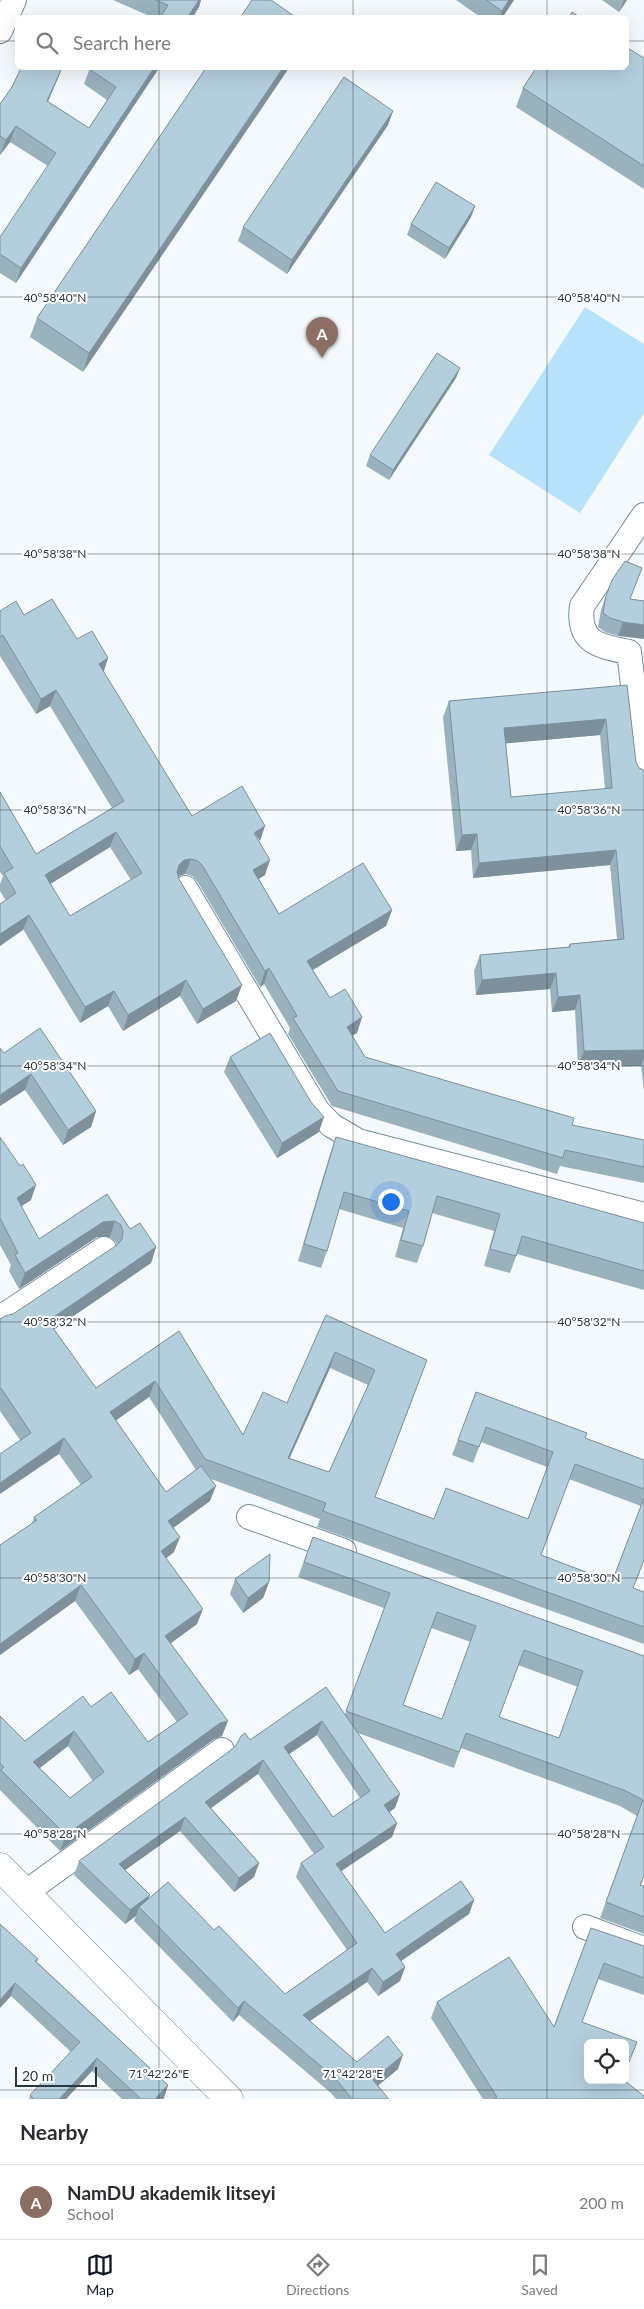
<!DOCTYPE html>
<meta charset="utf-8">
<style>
:root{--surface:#fff;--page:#f2f2f3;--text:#2b2b33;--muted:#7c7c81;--line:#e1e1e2;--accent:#111827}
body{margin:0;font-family:Lato,sans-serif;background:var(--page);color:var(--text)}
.controls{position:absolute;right:15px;bottom:15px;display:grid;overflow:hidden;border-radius:8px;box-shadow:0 5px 20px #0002}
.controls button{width:45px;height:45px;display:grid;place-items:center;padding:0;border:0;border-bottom:1px solid var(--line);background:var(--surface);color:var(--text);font:25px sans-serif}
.scale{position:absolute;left:15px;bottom:12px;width:82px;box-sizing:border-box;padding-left:5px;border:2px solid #2c363d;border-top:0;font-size:14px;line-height:18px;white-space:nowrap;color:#2c363d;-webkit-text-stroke:4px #fff;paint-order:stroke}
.you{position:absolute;left:390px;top:1201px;width:18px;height:18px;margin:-12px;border:4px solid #fff;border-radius:50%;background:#1a73e8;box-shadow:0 0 0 8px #1a73e833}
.badge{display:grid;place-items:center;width:32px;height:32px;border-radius:50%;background:var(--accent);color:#fff;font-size:16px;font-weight:700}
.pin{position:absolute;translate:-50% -41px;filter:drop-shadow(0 1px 2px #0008)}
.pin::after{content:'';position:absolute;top:26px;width:18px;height:15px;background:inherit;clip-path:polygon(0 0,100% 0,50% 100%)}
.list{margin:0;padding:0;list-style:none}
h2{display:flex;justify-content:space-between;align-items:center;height:65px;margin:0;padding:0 20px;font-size:21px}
h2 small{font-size:16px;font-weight:400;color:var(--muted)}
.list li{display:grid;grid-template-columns:32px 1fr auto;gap:15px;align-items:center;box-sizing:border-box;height:75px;padding:0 20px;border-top:1px solid var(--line)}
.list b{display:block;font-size:19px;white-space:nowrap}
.list p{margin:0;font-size:16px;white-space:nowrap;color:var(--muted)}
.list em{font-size:16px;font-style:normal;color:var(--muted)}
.icon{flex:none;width:28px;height:28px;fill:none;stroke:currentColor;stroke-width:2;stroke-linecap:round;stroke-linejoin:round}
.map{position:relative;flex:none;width:644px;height:2099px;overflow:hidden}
.search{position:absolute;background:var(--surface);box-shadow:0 5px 20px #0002;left:15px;right:15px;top:15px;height:55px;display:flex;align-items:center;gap:12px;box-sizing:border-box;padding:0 18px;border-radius:8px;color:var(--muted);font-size:19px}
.sheet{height:140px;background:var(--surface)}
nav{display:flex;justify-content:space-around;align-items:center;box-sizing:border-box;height:70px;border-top:1px solid var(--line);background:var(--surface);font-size:14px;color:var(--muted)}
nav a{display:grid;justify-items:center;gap:2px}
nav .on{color:var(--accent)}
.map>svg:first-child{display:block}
.green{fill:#b6e2fb}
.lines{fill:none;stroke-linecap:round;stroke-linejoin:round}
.street-casing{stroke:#748e9c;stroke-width:26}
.secondary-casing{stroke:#748e9c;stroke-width:29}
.street{stroke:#fff;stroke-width:24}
.secondary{stroke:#fff;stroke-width:28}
.wall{fill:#9ab1be;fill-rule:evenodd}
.shaded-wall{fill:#7d909b}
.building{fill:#b3cedd;stroke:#7d909b;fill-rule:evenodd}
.ticks{fill:none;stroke:#2c363d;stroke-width:1;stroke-opacity:0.45}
.ticks-label{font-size:12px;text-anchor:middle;fill:#2c363d;stroke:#fff;stroke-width:4;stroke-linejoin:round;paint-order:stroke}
</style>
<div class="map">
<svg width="644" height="2099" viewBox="0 0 644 2099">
<rect width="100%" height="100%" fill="#f3f9fc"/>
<path class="green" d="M585 307 644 344V413L580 513 489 455Z"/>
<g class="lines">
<defs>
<g id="street">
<path d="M0 31 14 0"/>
<path d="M644 515 582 606C577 643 599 646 629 652L644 775"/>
<path d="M185 888 317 1110 331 1125 358 1141 644 1215"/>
<path d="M0 1318 104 1249"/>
<path d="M249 1517 344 1551"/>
<path d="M25 1893 222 1750"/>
<path d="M585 1927 644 1949"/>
</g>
<path id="secondary" d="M0 1867 229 2099"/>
</defs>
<use href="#street" class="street-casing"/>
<use href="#secondary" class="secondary-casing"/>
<use href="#street" class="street"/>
<use href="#secondary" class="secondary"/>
</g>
<g class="wall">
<path d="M113 0H201L199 7 192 18H154Z"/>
<path d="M456 0H514L502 18H482Z"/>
<path d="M602 0H627L619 12Z"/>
<path d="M644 58V189L516 107 523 88Z"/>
<path d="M90 68H159L16 283 0 273V237L48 166 10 142 0 155V104L12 87 58 78 48 102 89 128 107 100 84 84Z"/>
<path d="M206 68 83 372 30 337 37 318Z"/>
<path d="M393 111 388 125 287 274 238 241 243 227Z"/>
<path d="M475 206 471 217 445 259 407 235 411 224Z"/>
<path d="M456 378 389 480 366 466 370 455Z"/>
<path d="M612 580 631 599 644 601 618 636 605 632 598 627 601 610Z"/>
<path d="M0 611 24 615 77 639 108 658 103 672 192 816 259 842 265 875 259 879 279 914 392 910 386 926 313 970 330 998 362 1017 357 1033 352 1036 365 1057 572 1125 644 1140V1183L560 1166 557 1174 332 1106 288 1034 290 1028 264 984 260 987 197 881 192 876 185 874 178 876 179 879 236 1001 197 1024 180 996 123 1031 108 1006 80 1023 0 891V884L3 876 0 872V792L36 854 112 808 50 706 36 714 0 656ZM110 847 131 880 70 916 50 884Z"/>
<path d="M627 685 636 762 639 768 644 770V1091L641 1066 578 1067 575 1010 552 1012 550 989 476 995 474 971 480 955 568 947 570 944 617 939 610 865 473 878 471 850 456 851 443 717 449 701ZM600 735 605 789 511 797 506 743Z"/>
<path d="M4 1053 96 1111 91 1127 63 1145 25 1090Z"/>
<path d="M230 1057 319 1132 277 1158 224 1072Z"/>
<path d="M0 1137 31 1200 21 1206 39 1239 107 1194 130 1229 156 1247 151 1263 54 1329 96 1388 179 1331 243 1435 287 1403 326 1315 427 1360 375 1497 434 1519H528L547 1467 481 1442 473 1463 452 1455 476 1392 585 1438 644 1460V1560L633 1589 644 1592V1644L317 1527 320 1519 211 1479 210 1501 173 1528 174 1552 166 1558 197 1624 171 1643 222 1736 214 1739 60 1851 0 1790V1716L25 1741 91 1707 148 1742 177 1722 138 1669 129 1675 75 1601 0 1655V1545L32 1523 34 1517 81 1485 59 1454 20 1440 0 1411V1319L13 1314 117 1245 115 1241 110 1237H97L19 1289 9 1271 11 1265 0 1245ZM330 1368 368 1385 329 1472 289 1458ZM149 1397 196 1470 166 1492 116 1420ZM569 1479 641 1506 612 1582 541 1555ZM68 1746 93 1781 70 1798 40 1768Z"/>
<path d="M336 1137 644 1223V1290L517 1254 510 1273 484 1266 494 1231 432 1213 423 1246 417 1263 395 1257 403 1228 339 1209 327 1251 321 1268 298 1261 330 1154Z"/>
<path d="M313 1537 644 1656V1876L641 1885 644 1886V1934L600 1918 637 1816 620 1806 461 1748 454 1768 358 1733 395 1808 389 1812 397 1823 392 1837 341 1871 385 1933 474 1900 469 1914 401 1961 405 1967 400 1981 378 1996 367 1982 310 2021 357 2062 398 2069 378 2085 388 2099H336L331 2093 239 2015 233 2022 134 1921 136 1916 125 1924 74 1875 79 1861 250 1740 345 1715 384 1608 298 1577ZM431 1628 471 1642 442 1719 403 1705ZM518 1665 578 1687 559 1738 499 1717ZM317 1735 360 1798 333 1817 289 1754ZM258 1774 314 1854 301 1863 296 1877 347 1950 285 1994 214 1930 149 1898 125 1870 180 1831 234 1892 254 1877 259 1863 211 1808Z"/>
<path d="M235 1579 269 1582 263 1598 243 1613 230 1594Z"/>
<path d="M0 1924 38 1959 37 1962 168 2085 163 2099H122L92 2071 66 2099H29L30 2095 71 2052 11 1996Z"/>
<path d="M591 1928 644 1946V1995L598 1979 582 2022 588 2080 644 2099H483L431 2018 437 2002 554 2027Z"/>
</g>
<g class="shaded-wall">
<path d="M199 0H201L199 7 192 18H187Z"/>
<path d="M509 0H514L502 18H499L502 11Z"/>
<path d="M624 0H627L619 12Z"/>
<path d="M62 68 58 78 41 117 47 101Z"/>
<path d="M154 68H159L16 283 21 268Z"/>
<path d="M283 68H289L83 372 89 353Z"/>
<path d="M393 111 388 125 287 274 292 260Z"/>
<path d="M16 126 10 142 0 155 6 140Z"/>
<path d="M475 206 471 217 445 259 449 248Z"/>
<path d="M460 368 456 378 389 480 393 470Z"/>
<path d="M623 622 644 625V639L618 636Z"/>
<path d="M108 658 103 674 99 664Z"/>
<path d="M56 690 50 706 36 714 41 699Z"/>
<path d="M606 719 600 735 499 744 504 728Z"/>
<path d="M265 826 260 841 254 833Z"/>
<path d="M116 832 110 847 39 891 45 875Z"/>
<path d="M477 834 471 850 456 851 462 835Z"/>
<path d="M616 850 610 865 473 878 479 863Z"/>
<path d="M191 859 185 874 178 876 173 881 179 865 184 860Z"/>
<path d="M270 860 265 875 247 885 253 870Z"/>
<path d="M392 910 386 926 302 976 307 961Z"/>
<path d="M29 915 23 930 0 946V934Z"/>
<path d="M269 968 264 984 260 987 265 971Z"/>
<path d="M556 973 550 989 476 995 482 980Z"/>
<path d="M186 980 180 996 123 1031 128 1015Z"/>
<path d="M242 985 236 1001 197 1024 203 1009Z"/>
<path d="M114 991 108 1006 80 1023 85 1007Z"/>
<path d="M580 995 575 1010 552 1012 558 997Z"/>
<path d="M362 1017 357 1033 341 1042 347 1027Z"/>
<path d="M644 1050V1059L641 1066 578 1067 584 1051Z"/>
<path d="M31 1074 25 1090 0 1106V1095Z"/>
<path d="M96 1111 91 1127 63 1145 68 1130Z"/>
<path d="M324 1117 319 1132 277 1158 282 1143Z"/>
<path d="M36 1185 31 1200 11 1213 17 1198Z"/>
<path d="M115 1221 110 1237H97L19 1289 25 1273 103 1222Z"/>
<path d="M156 1247 151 1263 43 1337 48 1321Z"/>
<path d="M335 1352 330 1368 283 1473 288 1458Z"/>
<path d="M155 1381 149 1397 105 1428 110 1412Z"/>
<path d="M64 1438 59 1454 0 1494V1483Z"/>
<path d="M216 1486 210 1501 162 1536 168 1521Z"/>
<path d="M180 1537 174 1552 155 1567 161 1551Z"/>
<path d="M269 1582 263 1598 243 1613 248 1598Z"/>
<path d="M81 1585 75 1601 0 1655V1644Z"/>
<path d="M203 1609 197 1624 160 1651 165 1636Z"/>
<path d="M144 1653 138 1669 129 1675 135 1659Z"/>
<path d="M228 1721 222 1736 214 1739 60 1851 66 1835 220 1723Z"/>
<path d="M322 1721 317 1735 279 1761 284 1747Z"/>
<path d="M74 1731 68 1746 28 1777 33 1762Z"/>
<path d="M263 1760 258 1774 200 1816 205 1802Z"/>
<path d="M400 1794 395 1808 379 1819 384 1805Z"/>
<path d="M185 1817 180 1831 114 1878 119 1864Z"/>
<path d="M397 1823 392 1837 331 1878 336 1864Z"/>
<path d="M259 1863 254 1877 234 1892 239 1878Z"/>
<path d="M150 1895 145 1909 139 1907 136 1916 125 1924 130 1910Z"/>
<path d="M474 1900 469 1914 391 1968 396 1954Z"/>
<path d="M405 1967 400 1981 378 1996 383 1982Z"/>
<path d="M372 1968 367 1982 298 2029 303 2015Z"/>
<path d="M15 1983 11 1996 0 2008V2000Z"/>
<path d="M244 2001 239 2015 233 2022 238 2008Z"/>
<path d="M403 2055 398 2069 368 2094 373 2080Z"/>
<path d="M97 2058 92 2071 66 2099H59Z"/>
<path d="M168 2085 164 2098 163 2099H155Z"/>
</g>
<g class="building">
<path d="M155 0H199L187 18H160L168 5Z"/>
<path d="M252 0H271L297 18H240Z"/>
<path d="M486 0H509L502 11Z"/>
<path d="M572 12 581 18H569Z"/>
<path d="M626 47 644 58V166L523 88 536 68H626Z"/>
<path d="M21 68H62L47 101 89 128 116 87 89 69 90 68H154L21 268 0 254V237L56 153 16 126 6 140 0 136V104L12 87Z"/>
<path d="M206 68H283L89 353 37 318Z"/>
<path d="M344 77 393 111 292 260 243 227Z"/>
<path d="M436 182 475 206 449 248 411 224Z"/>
<path d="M437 353 460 368 393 470 370 455Z"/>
<path d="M625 561 642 568 630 599 644 601V625L623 622 610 618 603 613 606 596 612 580Z"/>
<path d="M52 599 77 639 92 631 108 658 99 664 192 816 242 786 265 826 254 833 270 860 253 870 279 914 363 863 392 910 307 961 330 998 345 989 362 1017 347 1027 365 1057 574 1118 572 1125 644 1140V1167L565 1150 563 1158 338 1091 293 1018 297 1016 269 968 265 971 202 865 198 861 191 859 184 860 179 865 177 872 179 879 242 985 203 1009 186 980 128 1015 114 991 85 1007 29 915 0 934V904L16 893 4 873 13 868 0 846V792L36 854 124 801 56 690 41 699 3 635 0 637V611L16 601 24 615ZM116 832 142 873 70 916 45 875Z"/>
<path d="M627 685 636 762 639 768 644 770V1050L584 1051 580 995 558 997 556 973 482 980 480 955 570 947V944L624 939 616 850 479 863 477 834 462 835 449 701ZM606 719 612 788 511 797 504 728Z"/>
<path d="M40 1028 96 1111 68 1130 31 1074 0 1095V1048L4 1053Z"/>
<path d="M270 1033 311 1102 324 1117 282 1143 230 1057Z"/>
<path d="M0 1137 20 1166 23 1164 36 1185 17 1198 39 1239 107 1194 130 1229 140 1223 156 1247 48 1321 96 1388 179 1331 243 1435 263 1392 287 1403 326 1315 427 1360 375 1497 434 1519 446 1488 528 1519 553 1452 486 1427 479 1447 458 1440 476 1392 587 1433 585 1438 644 1460V1489L575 1464 541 1555 612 1582 644 1498V1560L633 1588 644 1592V1627L323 1511 326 1503 205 1459 155 1381 110 1412 166 1492 201 1466 216 1486 168 1521 180 1537 161 1551 203 1609 165 1636 228 1721 220 1723 66 1835 1 1770 4 1767 0 1763V1716L25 1741 83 1696 91 1707 111 1692 148 1742 188 1714 144 1653 135 1659 81 1585 0 1644V1545L37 1520 34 1517 92 1477 64 1438 0 1483V1454L31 1433 1 1388 0 1389V1319L5 1316 13 1314 117 1245 122 1239 123 1232 121 1225 115 1221 103 1222 25 1273 15 1255 18 1253 0 1218ZM335 1352 375 1370 329 1472 288 1458ZM74 1731 104 1772 70 1798 33 1762Z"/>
<path d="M336 1137 644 1223V1271L522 1236 516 1256 490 1249 500 1214 437 1196 423 1246 401 1240 409 1211 344 1192 327 1251 304 1244Z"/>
<path d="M313 1537 644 1656V1876L640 1885 644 1886V1917L606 1902 643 1800 626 1791 466 1733 459 1752 346 1711 390 1593 304 1562ZM437 1612 476 1626 442 1719 403 1705ZM524 1650 583 1671 559 1738 499 1717Z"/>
<path d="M270 1554 269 1582 248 1598 235 1579Z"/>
<path d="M326 1687 400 1794 384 1805 397 1823 336 1864 385 1933 461 1881 474 1900 396 1954 405 1967 383 1982 372 1968 303 2015 357 2062 388 2036 403 2055 373 2080 388 2098V2099H352L336 2079 244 2001 238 2008 139 1907 168 1882 214 1930 219 1926 285 1994 357 1943 301 1863 324 1847 263 1760 205 1802 259 1863 239 1878 185 1817 119 1864 150 1895 130 1910 79 1861 235 1747 241 1736 245 1733 250 1740ZM322 1721 370 1791 333 1817 284 1747Z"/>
<path d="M0 1924 38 1959 35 1961 168 2085 155 2099H141L97 2058 59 2099H34L30 2095 80 2042 15 1983 0 2000Z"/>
<path d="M591 1928 644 1946V1978L604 1963 582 2022 637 2042 625 2072V2043H588V2080H624L644 2096V2099H494L497 2097 437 2002 509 1957 554 2027Z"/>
</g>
<path class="ticks" d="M159 0V18M353 0V18M547 0V18M0 41H18M626 41H644M159 68V2099M353 68V2099M547 68V2099M0 297H644M0 554H644M0 810H644M0 1066H644M0 1322H644M0 1578H644M0 1834H644M0 2090H644"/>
<g class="ticks-label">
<text x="55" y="302">40°58'40"N</text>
<text x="589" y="302">40°58'40"N</text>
<text x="55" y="558">40°58'38"N</text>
<text x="589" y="558">40°58'38"N</text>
<text x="55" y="814">40°58'36"N</text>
<text x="589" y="814">40°58'36"N</text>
<text x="55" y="1070">40°58'34"N</text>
<text x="589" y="1070">40°58'34"N</text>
<text x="55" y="1326">40°58'32"N</text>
<text x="589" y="1326">40°58'32"N</text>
<text x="55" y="1582">40°58'30"N</text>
<text x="589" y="1582">40°58'30"N</text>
<text x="55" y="1838">40°58'28"N</text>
<text x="589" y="1838">40°58'28"N</text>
<text x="159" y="2078">71°42'26"E</text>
<text x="353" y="2078">71°42'28"E</text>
</g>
</svg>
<div class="controls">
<button><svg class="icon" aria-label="locate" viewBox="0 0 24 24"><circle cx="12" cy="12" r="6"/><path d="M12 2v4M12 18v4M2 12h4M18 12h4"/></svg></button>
</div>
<div class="scale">20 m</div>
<div class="you"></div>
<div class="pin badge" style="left:322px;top:358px;background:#8d6e63">A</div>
<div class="search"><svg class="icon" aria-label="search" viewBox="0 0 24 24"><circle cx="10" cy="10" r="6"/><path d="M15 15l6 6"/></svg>Search here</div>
</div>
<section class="sheet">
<h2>Nearby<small></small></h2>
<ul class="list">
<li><span class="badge" style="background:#8d6e63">A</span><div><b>NamDU akademik litseyi</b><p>School</p></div><em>200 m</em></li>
</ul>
</section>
<nav>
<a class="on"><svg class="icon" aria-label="map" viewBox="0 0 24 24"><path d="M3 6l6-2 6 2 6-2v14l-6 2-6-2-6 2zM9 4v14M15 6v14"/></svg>Map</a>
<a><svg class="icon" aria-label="directions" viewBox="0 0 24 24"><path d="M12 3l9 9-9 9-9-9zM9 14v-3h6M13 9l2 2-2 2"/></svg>Directions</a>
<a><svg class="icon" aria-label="saved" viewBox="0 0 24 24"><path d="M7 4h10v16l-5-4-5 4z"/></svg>Saved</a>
</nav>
